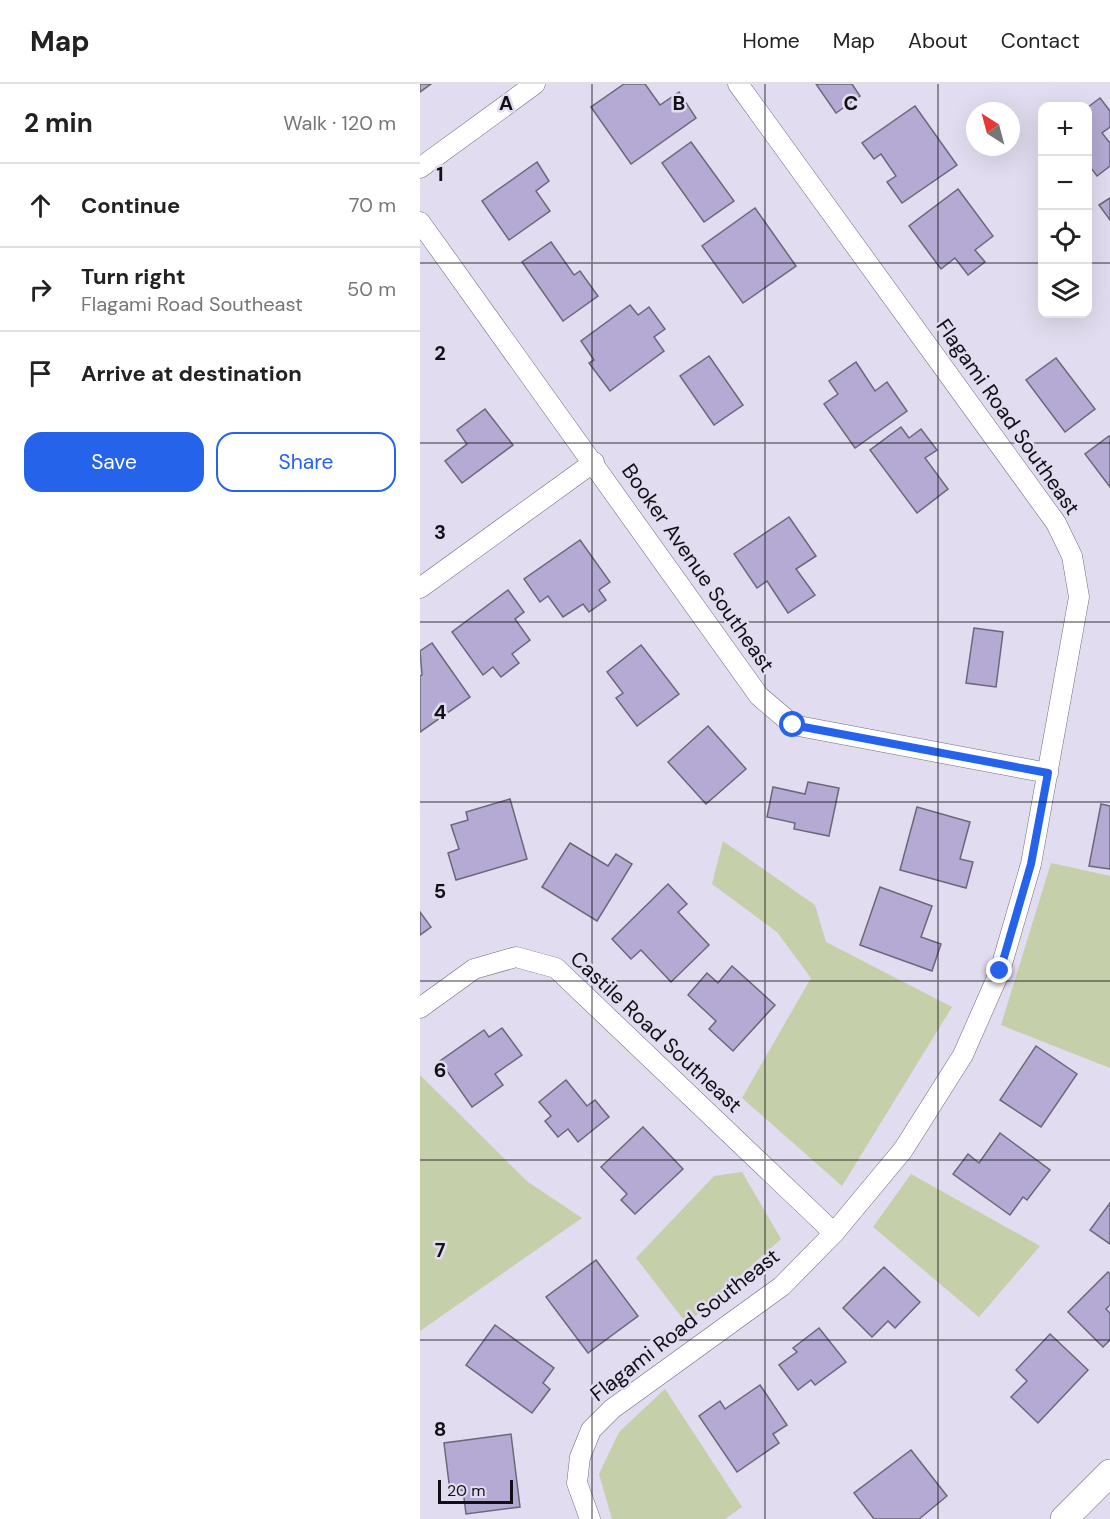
<!DOCTYPE html>
<meta charset="utf-8">
<style>
:root{--surface:#fff;--page:#f2f2f2;--text:#222;--muted:#767676;--line:#e0e0e0;--accent:#2563eb}
body{margin:0;font-family:"DM Sans",sans-serif;background:var(--page);color:var(--text)}
.controls{position:absolute;right:18px;top:18px;display:grid;overflow:hidden;border-radius:12px;box-shadow:0 6px 24px #0002}
.controls button{width:54px;height:54px;display:grid;place-items:center;padding:0;border:0;border-bottom:2px solid var(--line);background:var(--surface);color:var(--text);font:30px sans-serif}
.compass{position:absolute;left:546px;top:18px;width:54px;height:54px;border-radius:50%;background:var(--surface);box-shadow:0 6px 24px #0002;rotate:324deg}
.scale{position:absolute;left:18px;bottom:15px;width:75px;box-sizing:border-box;padding-left:6px;border:3px solid #121016;border-top:0;font-size:16px;line-height:21px;white-space:nowrap;color:#121016;-webkit-text-stroke:4px #e1dcef;paint-order:stroke}
.stop{position:absolute;width:18px;height:18px;margin:-14px;border:4px solid #2563eb;border-radius:50%;background:#fff}
.stop.end{background:#2563eb;border-color:#fff;box-shadow:0 2px 6px #0008}
.list{margin:0;padding:0;list-style:none}
h2{display:flex;justify-content:space-between;align-items:center;height:78px;margin:0;padding:0 24px;font-size:26px}
h2 small{font-size:20px;font-weight:400;color:var(--muted)}
.list li{display:grid;grid-template-columns:39px 1fr auto;gap:18px;align-items:center;box-sizing:border-box;height:84px;padding:0 24px;border-top:2px solid var(--line)}
.list b{display:block;font-size:22px;white-space:nowrap}
.list p{margin:0;font-size:20px;white-space:nowrap;color:var(--muted)}
.list em{font-size:20px;font-style:normal;color:var(--muted)}
.actions{display:flex;gap:12px;padding:18px 24px}
.actions a{flex:1;padding:14px 0;border:2px solid var(--accent);border-radius:18px;text-align:center;font-size:21px;color:var(--accent)}
.actions .main{background:var(--accent);color:#fff}
.icon{flex:none;width:33px;height:33px;fill:none;stroke:currentColor;stroke-width:2;stroke-linecap:round;stroke-linejoin:round}
.map{position:relative;flex:none;width:690px;height:1435px;overflow:hidden}
header{display:flex;align-items:center;gap:36px;box-sizing:border-box;height:84px;padding:0 30px;background:var(--surface);border-bottom:2px solid var(--line)}
header strong{font-size:28px}
nav{display:flex;gap:33px;margin-inline-start:auto;font-size:21px}
main{display:flex}
aside{flex:1;background:var(--surface)}
.map>svg:first-child{display:block}
.green{fill:#c5cfa9}
.building{fill:#b4aad3;stroke:#6b6878;stroke-width:1.5}
.lines{fill:none;stroke-linecap:round;stroke-linejoin:round}
.street-casing{stroke:#6f6b7b;stroke-width:21}
.secondary-casing{stroke:#6f6b7b;stroke-width:28}
.street{stroke:#fff;stroke-width:20}
.secondary{stroke:#fff;stroke-width:27}
.route{stroke:#2563eb;stroke-width:8}
.grid{fill:none;stroke:#121016;stroke-width:1.5;stroke-opacity:0.55}
.labels{text-anchor:middle;stroke-width:5;stroke-linejoin:round;paint-order:stroke}
.street-label{font-size:21px;fill:#121016;stroke:#e1dcef}
.grid-label{font-size:20px;text-anchor:middle;font-weight:bold;fill:#121016;stroke:#e1dcef;stroke-width:5;stroke-linejoin:round;paint-order:stroke}
</style>
<header>
<strong>Map</strong>
<nav><a>Home</a><a>Map</a><a>About</a><a>Contact</a></nav>
</header>
<main>
<aside>
<h2>2 min<small>Walk · 120 m</small></h2>
<ul class="list">
<li><svg class="icon" aria-label="ahead" viewBox="0 0 24 24"><path d="M12 20V5M6 11l6-6 6 6"/></svg><div><b>Continue</b></div><em>70 m</em></li>
<li><svg class="icon" aria-label="right" viewBox="0 0 24 24"><path d="M7 20v-9h11M14 6l5 5-5 5"/></svg><div><b>Turn right</b><p>Flagami Road Southeast</p></div><em>50 m</em></li>
<li><svg class="icon" aria-label="arrive" viewBox="0 0 24 24"><path d="M6 21V4h12l-3 4 3 4H6"/></svg><div><b>Arrive at destination</b></div></li>
</ul>
<div class="actions"><a class="main">Save</a><a>Share</a></div>
</aside>
<div class="map">
<svg width="690" height="1435" viewBox="0 0 690 1435">
<rect width="100%" height="100%" fill="#e1dcef"/>
<g class="green">
<path d="M303 757 395 821 406 858 532 923 422 1102 322 1014 391 894 357 848 292 800Z"/>
<path d="M631 779 690 792V984L581 941Z"/>
<path d="M0 991 108 1098 162 1134 0 1247Z"/>
<path d="M322 1088 361 1155 267 1240 216 1174 294 1092Z"/>
<path d="M491 1090 620 1162 559 1233 453 1143Z"/>
<path d="M245 1305 322 1423 305 1435H192L179 1390 199 1348Z"/>
</g>
<g class="building">
<path d="M0 0H11L0 8Z"/>
<path d="M204 0H225L240 21 259 8 276 34 211 80 171 23Z"/>
<path d="M396 0H432L440 12 416 29Z"/>
<path d="M680 14 690 27V43L682 49 690 59V82L677 92 668 80V23Z"/>
<path d="M495 22 537 81 482 119 467 98 476 92 461 70 454 75 442 59Z"/>
<path d="M271 58 314 117 284 138 242 79Z"/>
<path d="M117 78 129 97 116 107 130 127 89 156 62 117Z"/>
<path d="M538 105 573 152 555 166 565 178 548 191 535 174 521 185 489 142Z"/>
<path d="M690 114V136L679 121Z"/>
<path d="M335 124 376 182 323 219 282 162Z"/>
<path d="M131 158 154 191 160 187 178 212 143 237 102 178Z"/>
<path d="M210 221 218 231 229 223 245 245 234 253 244 267 190 307 169 279 174 276 161 257Z"/>
<path d="M289 272 323 321 294 341 260 292Z"/>
<path d="M636 274 675 325 645 348 606 296Z"/>
<path d="M436 278 455 307 467 298 487 327 435 364 404 320 418 310 409 297Z"/>
<path d="M65 325 93 361 42 399 25 377 47 360 37 346Z"/>
<path d="M481 343 489 354 501 345 517 366 505 374 528 405 497 429 450 366Z"/>
<path d="M689 352 690 353V403L665 370Z"/>
<path d="M369 433 396 472 376 485 395 511 368 529 347 497 337 504 314 470Z"/>
<path d="M160 456 190 498 179 506 186 516 169 528 163 520 143 533 128 512 120 518 104 495Z"/>
<path d="M88 506 104 528 95 535 110 556 92 570 99 579 81 593 73 583 63 591 32 548Z"/>
<path d="M554 544 583 548 576 603 546 599Z"/>
<path d="M12 559 50 613 0 648V592L2 591 0 567Z"/>
<path d="M221 561 259 610 217 642 196 614 203 609 187 588Z"/>
<path d="M288 642 326 685 286 720 248 678Z"/>
<path d="M388 698 419 704 409 752 374 745 375 739 347 733 353 703 385 710Z"/>
<path d="M90 715 107 775 36 796 28 769 39 765 31 741 48 736 46 728Z"/>
<path d="M681 720 690 722V785L669 782Z"/>
<path d="M497 723 550 738 540 775 553 778 546 804 480 786Z"/>
<path d="M150 759 188 782 196 770 212 780 177 837 122 803Z"/>
<path d="M248 800 267 820 258 828 289 861 251 898 221 866 211 875 192 855Z"/>
<path d="M460 803 512 822 501 853 521 860 512 887 440 861Z"/>
<path d="M0 828 11 843 0 851Z"/>
<path d="M312 882 355 921 313 967 289 945 296 937 268 911 287 889 298 899Z"/>
<path d="M82 944 102 971 75 990 83 1001 52 1023 20 977 64 946 69 953Z"/>
<path d="M616 962 657 990 621 1043 580 1016Z"/>
<path d="M146 996 167 1022 175 1016 189 1033 158 1058 148 1045 138 1053 125 1037 131 1032 119 1018Z"/>
<path d="M223 1043 263 1085 215 1130 201 1116 207 1110 181 1083Z"/>
<path d="M580 1049 630 1086 607 1116 603 1113 590 1131 533 1090 548 1070 559 1079Z"/>
<path d="M690 1119V1160L670 1146Z"/>
<path d="M176 1176 218 1232 168 1269 126 1213Z"/>
<path d="M464 1183 500 1218 475 1244 468 1237 452 1253 423 1224Z"/>
<path d="M688 1188 690 1190V1221L686 1225 690 1229V1256L683 1263 648 1228Z"/>
<path d="M75 1241 134 1284 123 1299 130 1305 112 1329 46 1281Z"/>
<path d="M399 1244 426 1278 395 1301 391 1296 378 1306 359 1281 377 1268 373 1264Z"/>
<path d="M630 1250 668 1286 618 1339 591 1313 607 1297 596 1286Z"/>
<path d="M340 1301 367 1341 353 1350 359 1359 317 1388 279 1332 300 1317 305 1325Z"/>
<path d="M91 1350 100 1423 46 1430 43 1406 30 1407 24 1359Z"/>
<path d="M491 1366 527 1412 499 1435H454L434 1409Z"/>
</g>
<g class="lines">
<defs>
<g id="street">
<path d="M0 84 115 0"/>
<path d="M0 138 339 612 373 641 628 689"/>
<path d="M0 504 174 378"/>
<path d="M0 924 54 885 96 873 136 884 414 1149"/>
<path d="M170 1435 157 1399 160 1373 171 1346 192 1325 362 1202 414 1149 483 1066 543 971 580 887 611 780 659 513 652 472 636 439 318 0"/>
</g>
<path id="secondary" d="M644 1435 690 1389"/>
</defs>
<use href="#street" class="street-casing"/>
<use href="#secondary" class="secondary-casing"/>
<use href="#street" class="street"/>
<use href="#secondary" class="secondary"/>
</g>
<g class="lines">
<path class="route" d="M373 641 628 689 611 780 580 887"/>
</g>
<path class="grid" d="M172 0V1435M345 0V1435M518 0V1435M0 179H622M668 179H690M0 359H690M0 538H690M0 718H690M0 897H690M0 1076H690M0 1256H690"/>
<g class="labels">
<g class="street-label">
<text transform="translate(588 333) rotate(55)" y="7">Flagami Road Southeast</text>
<text transform="translate(278 484) rotate(55)" y="7">Booker Avenue Southeast</text>
<text transform="translate(236 948) rotate(43)" y="7">Castile Road Southeast</text>
<text transform="translate(265 1241) rotate(-38)" y="7">Flagami Road Southeast</text>
</g>
</g>
<g class="grid-label">
<text x="86" y="26">A</text>
<text x="259" y="26">B</text>
<text x="431" y="26">C</text>
<text x="20" y="97">1</text>
<text x="20" y="276">2</text>
<text x="20" y="455">3</text>
<text x="20" y="635">4</text>
<text x="20" y="814">5</text>
<text x="20" y="993">6</text>
<text x="20" y="1173">7</text>
<text x="20" y="1352">8</text>
</g>
</svg>
<div class="controls">
<button>+</button>
<button>−</button>
<button><svg class="icon" aria-label="locate" viewBox="0 0 24 24"><circle cx="12" cy="12" r="6"/><path d="M12 2v4M12 18v4M2 12h4M18 12h4"/></svg></button>
<button><svg class="icon" aria-label="layers" viewBox="0 0 24 24"><path d="M12 4l9 5-9 5-9-5zM3 14l9 5 9-5"/></svg></button>
</div>
<svg class="compass" viewBox="-18 -18 36 36"><path d="M0-13l5 13h-10z" fill="#e53935"/><path d="M0 13l5-13h-10z" fill="#767676"/></svg>
<div class="scale">20 m</div>
<div class="stop" style="left:373px;top:641px"></div>
<div class="stop end" style="left:580px;top:887px"></div>
</div>
</main>
